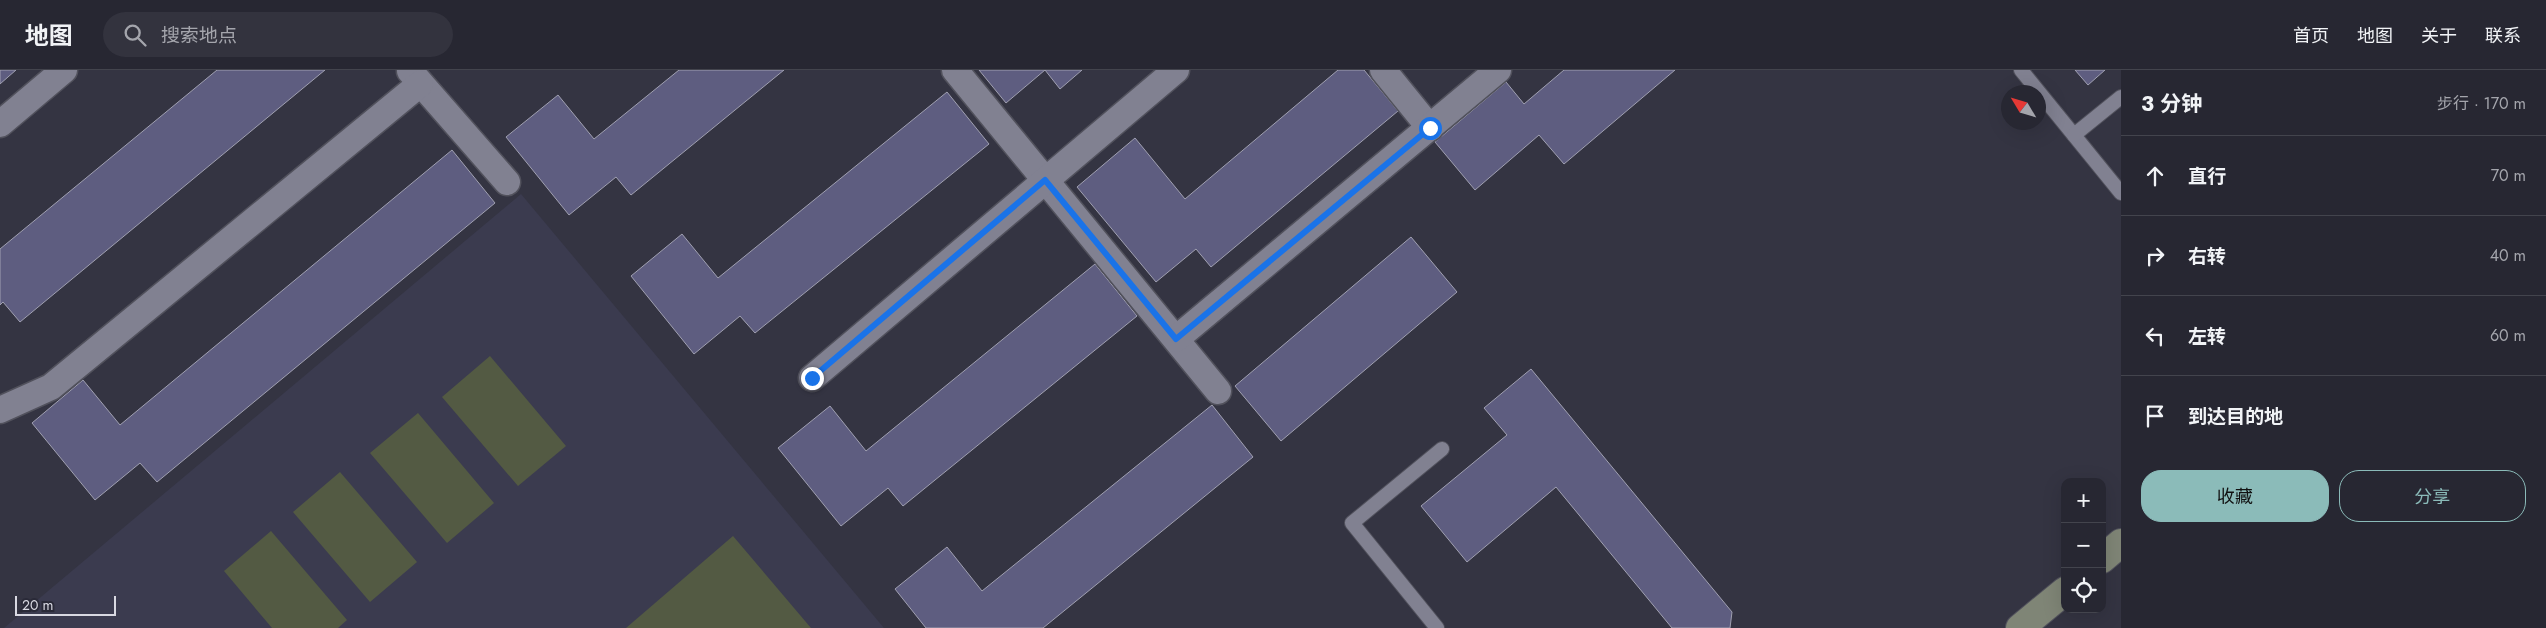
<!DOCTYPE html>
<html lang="zh">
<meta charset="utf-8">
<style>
:root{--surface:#272732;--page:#33333e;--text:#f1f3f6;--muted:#a4a5ac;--line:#43444d;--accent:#8bbbb9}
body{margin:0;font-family:Jost,"Noto Sans SC",sans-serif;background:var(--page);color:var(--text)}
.controls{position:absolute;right:15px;bottom:15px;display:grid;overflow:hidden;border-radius:10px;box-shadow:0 5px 20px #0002}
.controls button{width:45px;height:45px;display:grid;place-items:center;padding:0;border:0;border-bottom:1px solid var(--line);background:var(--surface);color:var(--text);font:25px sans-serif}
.compass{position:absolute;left:2001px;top:15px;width:45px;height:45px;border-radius:50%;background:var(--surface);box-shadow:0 5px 20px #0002;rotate:308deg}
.scale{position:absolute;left:15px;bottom:12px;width:101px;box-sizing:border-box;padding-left:5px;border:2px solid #d9d9e2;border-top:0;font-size:14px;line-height:18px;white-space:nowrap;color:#d9d9e2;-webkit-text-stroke:4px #2a2a38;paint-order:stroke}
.stop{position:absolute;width:15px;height:15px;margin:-11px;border:4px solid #1a73e8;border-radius:50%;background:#fff}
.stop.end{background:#1a73e8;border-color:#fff;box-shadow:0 1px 5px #0008}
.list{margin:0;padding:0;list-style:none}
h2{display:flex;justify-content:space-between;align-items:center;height:65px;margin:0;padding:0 20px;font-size:21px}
h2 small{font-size:16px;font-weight:400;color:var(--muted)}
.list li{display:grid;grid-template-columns:32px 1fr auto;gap:15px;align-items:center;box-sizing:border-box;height:80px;padding:0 20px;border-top:1px solid var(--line)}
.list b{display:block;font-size:19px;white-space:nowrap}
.list em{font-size:16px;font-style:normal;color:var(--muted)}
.actions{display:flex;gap:10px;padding:15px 20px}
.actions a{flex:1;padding:11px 0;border:1px solid var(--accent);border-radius:20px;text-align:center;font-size:18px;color:var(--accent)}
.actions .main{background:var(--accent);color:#111}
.icon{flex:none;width:28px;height:28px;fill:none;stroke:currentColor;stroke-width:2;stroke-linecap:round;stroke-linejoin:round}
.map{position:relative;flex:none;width:2121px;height:558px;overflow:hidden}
header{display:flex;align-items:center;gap:30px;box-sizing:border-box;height:70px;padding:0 25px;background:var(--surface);border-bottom:1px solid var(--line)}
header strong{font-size:24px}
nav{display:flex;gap:28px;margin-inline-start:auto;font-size:18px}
.search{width:350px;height:45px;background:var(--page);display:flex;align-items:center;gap:12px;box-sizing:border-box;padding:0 18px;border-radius:28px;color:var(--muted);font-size:19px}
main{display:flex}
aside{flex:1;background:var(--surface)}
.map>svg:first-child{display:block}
.built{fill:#3b3b4f}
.green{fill:#535a43}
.building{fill:#5e5d80;stroke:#a0a0b1}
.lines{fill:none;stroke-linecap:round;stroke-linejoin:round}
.lane-casing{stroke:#51515c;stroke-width:16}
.street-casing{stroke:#51515c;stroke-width:29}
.secondary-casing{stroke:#51515c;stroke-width:30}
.lane{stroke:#818191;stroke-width:14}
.street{stroke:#818191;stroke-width:26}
.secondary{stroke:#7f8576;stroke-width:28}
.route{stroke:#1a73e8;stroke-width:6}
</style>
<header>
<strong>地图</strong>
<div class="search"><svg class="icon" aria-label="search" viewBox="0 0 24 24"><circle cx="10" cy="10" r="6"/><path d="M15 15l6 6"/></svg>搜索地点</div>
<nav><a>首页</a><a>地图</a><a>关于</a><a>联系</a></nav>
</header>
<main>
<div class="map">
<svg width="2121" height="558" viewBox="0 0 2121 558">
<rect width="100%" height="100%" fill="#343442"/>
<path class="built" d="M521 124 884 558H4Z"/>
<g class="green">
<path d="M490 286 566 376 518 416 442 327Z"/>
<path d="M418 343 494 433 447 473 370 383Z"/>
<path d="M340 402 417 492 370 532 293 442Z"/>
<path d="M271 461 347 550 338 558H272L224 501Z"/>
<path d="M733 466 811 558H626Z"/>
</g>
<g class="building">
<path d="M0 0H16L0 14Z"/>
<path d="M217 0H325L20 252 3 232 0 235V179Z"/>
<path d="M679 0H784L631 125 616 107 569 145 506 67 558 25 594 69Z"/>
<path d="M979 0H1082L1060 19 1045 0 1006 33Z"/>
<path d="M1338 0H1364L1398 41 1211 197 1196 179 1156 212 1077 117 1135 68 1185 129Z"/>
<path d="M1564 0H1675L1564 94 1539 65 1475 120 1435 72 1506 12 1524 34Z"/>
<path d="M2075 0H2105L2088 15Z"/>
<path d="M947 22 989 74 755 263 740 246 694 284 631 206 682 164 718 208Z"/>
<path d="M452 80 495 133 157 412 140 393 95 430 32 353 83 310 120 355Z"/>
<path d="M1411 167 1457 222 1281 371 1235 316Z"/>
<path d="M1095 194 1137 246 903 436 888 418 841 456 778 378 830 336 866 381Z"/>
<path d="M1531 299 1732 542 1730 558H1672L1556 417 1467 492 1421 436 1507 365 1484 338Z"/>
<path d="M1212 335 1253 387 1043 558H926L895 519 947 477 982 521Z"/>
</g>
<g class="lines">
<defs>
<g id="lane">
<path d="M2021 0 2121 123"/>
<path d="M2074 65 2121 27"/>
<path d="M1437 558 1352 453 1442 379"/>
</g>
<g id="street">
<path d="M955 0 1218 321"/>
<path d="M1383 0 1430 58"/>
<path d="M410 1 507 112"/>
<path d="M0 54 64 0"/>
<path d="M1176 269 1498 0"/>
<path d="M812 308 1176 0"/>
<path d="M0 340 51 317 420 14"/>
</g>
<g id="secondary">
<path d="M2102 489 2121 473"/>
<path d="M2020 558 2065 521"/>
</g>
</defs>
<use href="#lane" class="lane-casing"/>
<use href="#street" class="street-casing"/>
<use href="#secondary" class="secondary-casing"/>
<use href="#lane" class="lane"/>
<use href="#street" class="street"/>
<use href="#secondary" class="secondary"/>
</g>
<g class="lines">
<path class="route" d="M812 308 1045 110 1176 269 1430 58"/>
</g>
</svg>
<div class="controls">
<button>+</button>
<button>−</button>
<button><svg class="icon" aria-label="locate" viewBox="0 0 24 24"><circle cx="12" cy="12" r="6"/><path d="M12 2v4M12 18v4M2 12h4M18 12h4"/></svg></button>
</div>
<svg class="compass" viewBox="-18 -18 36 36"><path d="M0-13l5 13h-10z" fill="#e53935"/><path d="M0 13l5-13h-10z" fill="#a4a5ac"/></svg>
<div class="scale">20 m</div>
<div class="stop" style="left:1430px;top:58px"></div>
<div class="stop end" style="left:812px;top:308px"></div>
</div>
<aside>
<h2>3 分钟<small>步行 · 170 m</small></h2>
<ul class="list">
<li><svg class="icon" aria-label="ahead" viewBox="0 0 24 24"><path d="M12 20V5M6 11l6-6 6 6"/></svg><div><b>直行</b></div><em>70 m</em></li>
<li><svg class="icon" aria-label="right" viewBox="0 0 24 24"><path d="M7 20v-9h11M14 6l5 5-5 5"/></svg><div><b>右转</b></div><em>40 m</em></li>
<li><svg class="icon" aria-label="left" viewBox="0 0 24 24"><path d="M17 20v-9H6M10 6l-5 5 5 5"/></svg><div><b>左转</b></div><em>60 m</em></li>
<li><svg class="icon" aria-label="arrive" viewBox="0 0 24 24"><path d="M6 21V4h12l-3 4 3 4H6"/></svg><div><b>到达目的地</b></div></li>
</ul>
<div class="actions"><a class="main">收藏</a><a>分享</a></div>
</aside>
</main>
